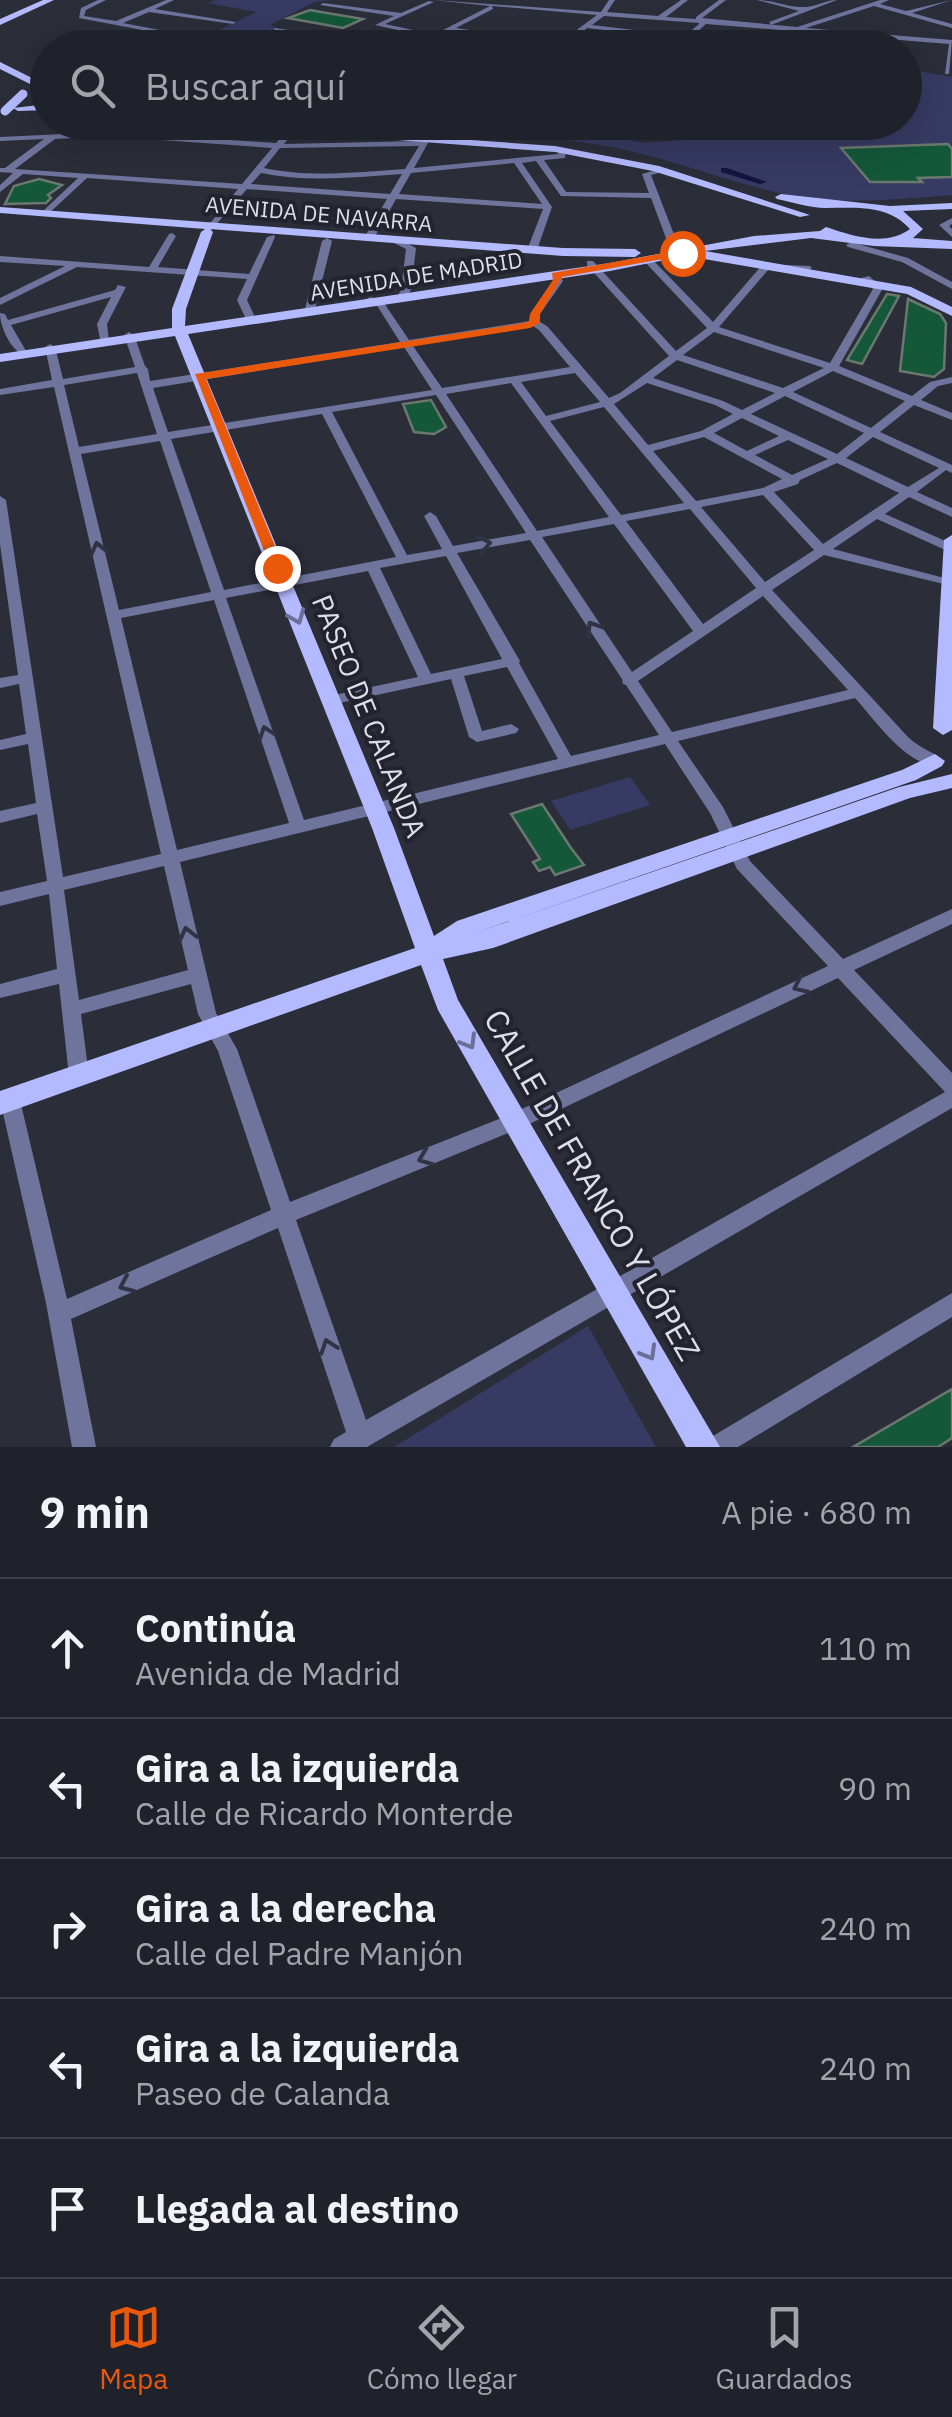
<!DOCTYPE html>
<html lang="es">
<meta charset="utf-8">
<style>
:root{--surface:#20222b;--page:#2d2f37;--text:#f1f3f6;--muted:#a2a4a9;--line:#3d3f47;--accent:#ea580c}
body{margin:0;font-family:"IBM Plex Sans",sans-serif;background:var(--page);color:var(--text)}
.stop{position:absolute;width:30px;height:30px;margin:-22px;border:8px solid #ea580c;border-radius:50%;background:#fff}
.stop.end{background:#ea580c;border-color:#fff;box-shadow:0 2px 10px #0008}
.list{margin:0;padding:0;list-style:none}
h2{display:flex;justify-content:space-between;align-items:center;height:130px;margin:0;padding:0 40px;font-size:42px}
h2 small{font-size:32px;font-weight:400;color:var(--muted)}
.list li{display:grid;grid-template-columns:65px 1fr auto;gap:30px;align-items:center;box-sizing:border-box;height:140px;padding:0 40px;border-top:2px solid var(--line)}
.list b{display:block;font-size:38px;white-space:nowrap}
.list p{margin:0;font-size:32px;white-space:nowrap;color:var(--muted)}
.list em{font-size:32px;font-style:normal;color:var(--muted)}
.icon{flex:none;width:55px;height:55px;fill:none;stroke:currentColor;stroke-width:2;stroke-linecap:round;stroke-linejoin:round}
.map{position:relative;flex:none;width:952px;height:1447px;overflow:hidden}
.search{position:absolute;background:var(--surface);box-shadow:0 10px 40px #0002;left:30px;right:30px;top:30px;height:110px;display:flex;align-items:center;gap:25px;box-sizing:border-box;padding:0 35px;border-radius:55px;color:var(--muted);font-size:38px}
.sheet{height:830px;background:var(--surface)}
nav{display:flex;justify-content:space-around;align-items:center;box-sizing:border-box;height:140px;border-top:2px solid var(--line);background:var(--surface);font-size:28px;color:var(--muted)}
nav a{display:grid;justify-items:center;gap:5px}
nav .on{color:var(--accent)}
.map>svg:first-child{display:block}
.green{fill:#373a62}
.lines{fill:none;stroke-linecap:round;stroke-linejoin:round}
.canal{fill:#151340;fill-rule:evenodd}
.building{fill:#145739;stroke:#6a786f;stroke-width:2.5}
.minor{fill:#6f749d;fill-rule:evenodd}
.major{fill:#b4baff;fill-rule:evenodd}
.major-bridge{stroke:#b4baff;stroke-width:9}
.oneway{stroke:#313345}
.oneway2{stroke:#6b6e97}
.route{fill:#ea580c}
.labels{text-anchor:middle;stroke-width:8;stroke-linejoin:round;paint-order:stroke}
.far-street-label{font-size:22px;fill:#dddee6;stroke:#22232f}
.street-label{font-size:28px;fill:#dddee6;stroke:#22232f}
.near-street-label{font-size:32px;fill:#dddee6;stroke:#22232f}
</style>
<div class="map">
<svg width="952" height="1447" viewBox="0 0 952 1447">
<rect width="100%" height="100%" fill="#2b2d39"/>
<g class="green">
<path d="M215 0H330L315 2 270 25 277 28 249 41 209 35 256 12 208 3Z"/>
<path d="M905 69 952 77V195C897 199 839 206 784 194 724 181 667 157 606 146 513 129 417 129 323 124L526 123 545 130 562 128 645 143 795 131 791 125 777 123 904 122Z"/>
<path d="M630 777 650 805 570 830 551 801Z"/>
<path d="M588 1326 656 1447H394Z"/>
</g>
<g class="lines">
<path class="canal" d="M721 168H727L767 182 760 184 721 172Z"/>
</g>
<g class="building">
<path d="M310 10 321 12 363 19 343 28 288 18Z"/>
<path d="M948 144 952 149V177L918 178 922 182H870L841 148Z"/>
<path d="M39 179 62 185 48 195 51 198 46 203 5 204 14 186Z"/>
<path d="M887 294 899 296 862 364 847 360Z"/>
<path d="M908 299 940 314 946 323 944 369 934 377 900 371Z"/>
<path d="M431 400 446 427 434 434 414 432 403 404Z"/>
<path d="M542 804 571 848 584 865 555 875 550 867 539 871 533 862 540 859 511 814Z"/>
<path d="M952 1389V1438L938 1447H853Z"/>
</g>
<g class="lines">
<g class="minor">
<path d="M98 0H106L86 10 84 16 116 21 166 0H174L155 9 236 22 233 24 149 12 123 23 254 48H237L79 18 81 8Z"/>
<path d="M433 0 601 12 609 0H615L607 12 658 16 681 0H688L666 17 696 19V17L719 0H726L702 18 797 27 880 0H889L880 4 906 11 952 0 912 13 952 24V28L874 6 806 28 952 40 949 74H945L949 44 800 32 781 48H773L780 41 718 32 721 30 784 38 793 31 706 24 679 48H671L680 39 637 34 621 48H613L630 33 587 28 567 44 587 48H557L450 31 432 40 469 48 426 43 417 48H408L490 6ZM492 6 597 15 559 43 456 28 493 9ZM604 16 699 23V24L685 36 592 25Z"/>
<path d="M757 0C773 0 787 7 802 7 814 8 825 0 837 0L771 25 769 22 799 11Z"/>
<path d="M429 1 434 2 385 24 427 33 425 36 375 25 394 16 320 5 323 3 401 13Z"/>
<path d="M275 28 341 38 344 40 333 48H324L335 41 273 31Z"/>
<path d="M294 122H301L284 144 420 141 404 131 411 129 426 137 428 143 414 168 558 154 560 148H566L565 158 544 160 566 192 649 193 642 174 663 168V172L651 175 675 237 685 246 677 248 666 238 651 198 561 196 536 161 522 163 552 207 537 250 532 253 527 250 543 209 396 199 374 238 369 241 364 238 387 199 247 189 207 235 203 232 238 189 87 178 46 216 42 213 43 211 78 178 23 174 0 192V185L13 173 0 172V168H5L44 139 0 141V137L106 132 276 143ZM106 136 272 148 242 184 15 169 55 139ZM419 146 405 169C359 172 310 178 264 168L280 148ZM514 163 542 204 399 194 411 173ZM261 173C307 183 355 177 402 174L390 194 251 184Z"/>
<path d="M952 218V224L949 226 952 229V237L939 225Z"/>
<path d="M172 233 176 236 158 267 249 274 267 237 274 235 275 237 247 300 255 317 254 319H246L237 300 247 279 77 267 0 305V298L65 266 0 262V256L149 267 169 234Z"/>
<path d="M395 237 416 248 411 290 404 301 401 302 396 299 401 290 406 249 392 242V238Z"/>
<path d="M327 238 332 241 315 309 307 311 305 309 322 241Z"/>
<path d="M851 242 908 258 952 282V289L902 262 848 247 846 245Z"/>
<path d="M644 257H650L713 322 763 264 810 266 812 268 807 271 769 269 719 327 830 363 873 289 861 278 869 276 883 288 839 366 912 396 930 382 952 377V383L938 386 921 400 952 413V420L914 405 880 432 952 465V473L946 470 917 492 952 508V517L909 497 885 514 952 544V553L877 519 833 549 952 580V586L824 555 772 590 908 737C920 749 935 752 943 761L940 765C908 769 875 720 855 698L678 741 723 807 750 861 843 959 952 909V924L854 970 952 1073V1108L367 1447H330L334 1439 346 1432 278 1228 71 1319 96 1447H72L46 1303 0 1100 3 1094 10 1091 17 1094 20 1100 67 1299 271 1210 218 1051 198 1014 191 984 81 1014 89 1076 86 1082 79 1084 72 1082 69 1076 59 984 0 998V984L57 969 49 894 0 906V892L47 881 37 814 0 823V811L36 803 28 744 0 750V740L26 734 19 684 0 688V678L18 675 0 544V496L6 500 63 877 161 854 54 387 0 395V389L52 380 45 347 50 344 55 347 63 379 135 367 124 335 129 332 134 335 145 366 148 369 150 381 400 342 376 304 365 300 370 297 382 300 409 340 530 321V314L553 281 551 275 556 272 559 273 563 281 540 314V322L547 326 609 398 620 393 669 356 587 265V261H593L676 351 707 328 644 261ZM533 326 539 330 570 367 442 388 413 346ZM714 332 824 368 783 388 683 355ZM404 347 432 390 168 432 153 388ZM677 360 775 393 742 410 723 401 653 378ZM833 371 905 401 871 428 793 392ZM137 373 157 434 79 447 64 385ZM575 373 600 402 546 416 521 382ZM511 383 609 517 537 531 446 394ZM647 383 715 405 733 414 701 431 648 445 614 404ZM436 395 526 533 453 546 436 516 430 512 424 516 442 549 407 555 332 412ZM785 396 864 433 837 454 751 414ZM604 407 684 503 621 515 550 421ZM322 414 396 557 224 590 171 439ZM742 418 779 436 747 451 714 433ZM704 437 782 479 763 488 696 501 653 451ZM873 437 939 468 908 487 846 458ZM788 440 828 459 792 475 755 455ZM160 441 211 592 119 610 81 454ZM837 463 899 493 823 544 774 492 798 484 800 480ZM763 495 814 550 765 582 701 507ZM690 509 756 588 703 624 626 521ZM614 524 693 631 632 672 542 537ZM530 540 622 679 623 684 626 685 659 735 571 756 519 663 520 661 457 553ZM446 556 502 659 431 674 380 568ZM368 571 418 677 325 697 323 700 325 703 330 705 451 679 469 737 477 742 516 733 519 729 511 724 482 731 464 676 507 667 558 759 304 820 226 598ZM763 596 848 690 672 732 638 681ZM214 600 289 823 177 850 121 618ZM665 744 710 813 737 869 828 966 509 1115 290 1202 237 1049 216 1013 180 862ZM164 866 188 970 79 1000 64 890ZM838 978 945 1092 366 1420 296 1220 523 1127Z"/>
<path d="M118 285 126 287 107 324 109 341 100 339 97 324 111 297 11 325 26 351 21 354C10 347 0 327 0 313L5 314 8 320 115 290Z"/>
<path d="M952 1293V1317L738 1447H704L708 1439Z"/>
</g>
<g class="major">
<path d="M43 0H54L0 25V19Z"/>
<path d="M0 62 48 86V93L0 69Z"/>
<path d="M48 104V110L18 111 13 108Z"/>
<path d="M159 122H215L555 146 659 166 810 215 800 217 653 171 555 152Z"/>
<path d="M781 194 890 206 952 203V209L903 211 923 229 913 238 952 241V249L874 246 811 238 705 251 911 287 952 307V316L907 294 704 259 700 258V253L610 271 188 334 394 828 434 936 457 921 902 770 935 754 945 761 942 766 916 780 472 934 899 787 952 774V788L910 798 493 948 443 959 458 1000 720 1447H686L438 1010 421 965 0 1115V1091L415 948 372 828 175 336 0 362V354L172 328V309L201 232 205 229 0 213V207L563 248 635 249 641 253 635 257 563 256 210 229 213 232 186 309 185 326 610 263 754 236 820 231 826 227C853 236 885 247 910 229 888 204 855 208 825 208 811 208 792 202 777 199L775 197Z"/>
<path d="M952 535V730L943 735 933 728 944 540Z"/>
</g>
<path class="major-bridge" d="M5 111 23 94"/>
</g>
<defs><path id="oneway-chevron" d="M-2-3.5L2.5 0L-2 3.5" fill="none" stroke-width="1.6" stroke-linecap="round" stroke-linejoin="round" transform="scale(2.5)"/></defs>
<g class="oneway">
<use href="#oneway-chevron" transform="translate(484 544) rotate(-11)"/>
<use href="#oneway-chevron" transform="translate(98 549) rotate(-103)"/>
<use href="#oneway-chevron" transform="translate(593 628) rotate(-123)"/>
<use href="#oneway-chevron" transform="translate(266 733) rotate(-109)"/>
<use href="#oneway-chevron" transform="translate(187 934) rotate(-104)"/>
<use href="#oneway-chevron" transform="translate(800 986) rotate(155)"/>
<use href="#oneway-chevron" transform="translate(425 1158) rotate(158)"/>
<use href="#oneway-chevron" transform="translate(126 1285) rotate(156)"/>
<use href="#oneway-chevron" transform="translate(328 1346) rotate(-109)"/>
</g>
<g class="oneway2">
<use href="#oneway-chevron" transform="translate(297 617) rotate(68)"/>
<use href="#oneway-chevron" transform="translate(469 1042) rotate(59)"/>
<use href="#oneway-chevron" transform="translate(649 1353) rotate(60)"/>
</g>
<path class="route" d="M682 250 685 255 562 277 540 314V323L530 328 206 379 284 568 272 571 195 374 524 323 529 321 530 314 553 280 552 273Z"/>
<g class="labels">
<g class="far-street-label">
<text transform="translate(319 214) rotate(5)" y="8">AVENIDA DE NAVARRA</text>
<text transform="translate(416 276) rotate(-9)" y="8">AVENIDA DE MADRID</text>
</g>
<g class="street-label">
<text transform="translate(369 716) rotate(68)" y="10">PASEO DE CALANDA</text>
</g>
<g class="near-street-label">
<text transform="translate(592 1185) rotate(60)" y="11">CALLE DE FRANCO Y LÓPEZ</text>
</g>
</g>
</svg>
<div class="stop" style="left:682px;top:253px"></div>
<div class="stop end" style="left:277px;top:568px"></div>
<div class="search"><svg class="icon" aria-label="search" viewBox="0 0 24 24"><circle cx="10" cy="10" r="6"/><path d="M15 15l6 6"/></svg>Buscar aquí</div>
</div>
<section class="sheet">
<h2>9 min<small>A pie · 680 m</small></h2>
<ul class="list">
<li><svg class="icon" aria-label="ahead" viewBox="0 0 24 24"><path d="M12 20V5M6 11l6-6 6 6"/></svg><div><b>Continúa</b><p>Avenida de Madrid</p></div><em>110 m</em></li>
<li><svg class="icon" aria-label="left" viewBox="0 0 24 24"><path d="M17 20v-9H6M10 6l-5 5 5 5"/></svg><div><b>Gira a la izquierda</b><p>Calle de Ricardo Monterde</p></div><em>90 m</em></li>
<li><svg class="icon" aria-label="right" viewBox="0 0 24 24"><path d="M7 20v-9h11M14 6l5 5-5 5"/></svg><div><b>Gira a la derecha</b><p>Calle del Padre Manjón</p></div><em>240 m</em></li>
<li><svg class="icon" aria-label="left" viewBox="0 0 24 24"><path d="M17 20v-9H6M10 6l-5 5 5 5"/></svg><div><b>Gira a la izquierda</b><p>Paseo de Calanda</p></div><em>240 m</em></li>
<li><svg class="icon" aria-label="arrive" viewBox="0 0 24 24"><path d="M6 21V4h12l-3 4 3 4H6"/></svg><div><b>Llegada al destino</b></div></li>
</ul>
</section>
<nav>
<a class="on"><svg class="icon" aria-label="map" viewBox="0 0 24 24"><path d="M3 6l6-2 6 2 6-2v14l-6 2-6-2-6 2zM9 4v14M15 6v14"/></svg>Mapa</a>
<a><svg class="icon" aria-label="directions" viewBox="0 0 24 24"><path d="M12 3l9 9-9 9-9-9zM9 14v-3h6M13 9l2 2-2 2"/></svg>Cómo llegar</a>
<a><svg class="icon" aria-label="saved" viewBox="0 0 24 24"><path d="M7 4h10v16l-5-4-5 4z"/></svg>Guardados</a>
</nav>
